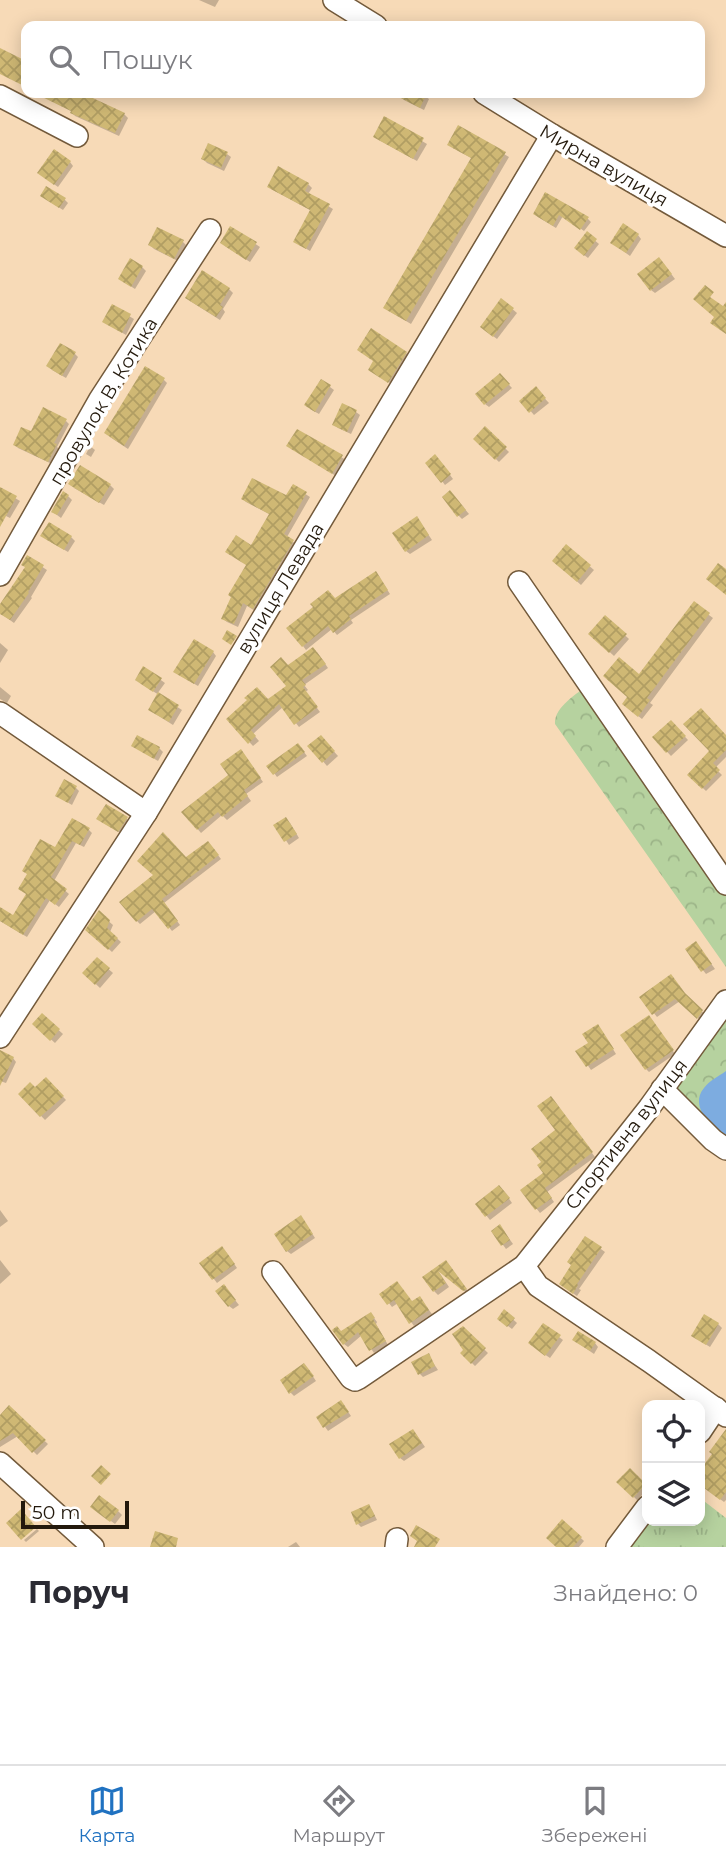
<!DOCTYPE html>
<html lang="uk">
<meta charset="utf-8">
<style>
:root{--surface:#fff;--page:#f7f7f7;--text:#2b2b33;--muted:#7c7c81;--line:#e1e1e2;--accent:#2072c1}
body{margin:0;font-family:Montserrat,sans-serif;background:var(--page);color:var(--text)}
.controls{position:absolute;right:21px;bottom:21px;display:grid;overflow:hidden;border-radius:14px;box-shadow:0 4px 18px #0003}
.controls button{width:63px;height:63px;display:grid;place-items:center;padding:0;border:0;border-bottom:2px solid var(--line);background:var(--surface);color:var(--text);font:35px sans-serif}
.scale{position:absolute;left:21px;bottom:18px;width:108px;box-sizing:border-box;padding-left:7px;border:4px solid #23190c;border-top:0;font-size:19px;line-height:24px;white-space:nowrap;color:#23190c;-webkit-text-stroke:5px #fff;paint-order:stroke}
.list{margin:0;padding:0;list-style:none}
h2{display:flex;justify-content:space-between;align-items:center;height:91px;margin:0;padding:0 28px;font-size:30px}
h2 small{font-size:23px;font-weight:400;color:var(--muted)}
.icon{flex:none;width:38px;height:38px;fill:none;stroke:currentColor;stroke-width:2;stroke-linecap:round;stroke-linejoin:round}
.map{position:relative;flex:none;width:726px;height:1547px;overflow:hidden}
.search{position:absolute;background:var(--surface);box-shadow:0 4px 18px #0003;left:21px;right:21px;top:21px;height:77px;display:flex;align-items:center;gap:18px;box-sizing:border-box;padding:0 24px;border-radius:14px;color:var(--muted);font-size:26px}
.sheet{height:217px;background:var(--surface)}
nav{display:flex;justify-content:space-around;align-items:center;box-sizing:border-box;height:98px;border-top:2px solid var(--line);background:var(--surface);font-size:19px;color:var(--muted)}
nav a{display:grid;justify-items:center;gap:4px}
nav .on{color:var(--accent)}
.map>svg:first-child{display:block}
.grass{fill:url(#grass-tufts)}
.forest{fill:url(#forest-crowns)}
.water{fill:#7dace0}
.shadow{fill:#0003}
.building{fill:url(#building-cross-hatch)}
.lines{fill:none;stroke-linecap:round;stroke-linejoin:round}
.minor-casing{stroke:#735a3b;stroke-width:24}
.minor{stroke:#fff;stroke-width:21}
.labels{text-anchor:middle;stroke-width:7;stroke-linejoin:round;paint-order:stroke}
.street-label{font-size:19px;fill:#23190c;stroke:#fff}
</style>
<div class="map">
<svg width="726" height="1547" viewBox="0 0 726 1547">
<defs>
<pattern id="grass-tufts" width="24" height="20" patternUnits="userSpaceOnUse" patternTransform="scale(1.75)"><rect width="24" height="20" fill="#b6d29f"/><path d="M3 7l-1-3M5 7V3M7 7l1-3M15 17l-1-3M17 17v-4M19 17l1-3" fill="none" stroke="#9cb488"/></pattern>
<pattern id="forest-crowns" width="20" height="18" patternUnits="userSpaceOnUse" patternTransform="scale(1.75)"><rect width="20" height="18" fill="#b6d29f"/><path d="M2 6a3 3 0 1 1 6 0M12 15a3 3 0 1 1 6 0" fill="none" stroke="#9cb488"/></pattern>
<pattern id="building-cross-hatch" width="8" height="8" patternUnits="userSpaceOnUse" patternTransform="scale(1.75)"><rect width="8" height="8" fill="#cfb874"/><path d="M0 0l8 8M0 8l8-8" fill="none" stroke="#b19e63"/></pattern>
</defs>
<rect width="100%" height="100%" fill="#f7dab7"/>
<path class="grass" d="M700 1498 726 1518V1547H617L647 1521H700Z"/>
<g class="forest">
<path d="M589 684 726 884V967L555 724C554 707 577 694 589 684Z"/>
<path d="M726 1001V1149L662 1089Z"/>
</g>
<path class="water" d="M726 1071V1140C714 1128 688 1107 704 1088 709 1081 719 1076 726 1071Z"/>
<g class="shadow">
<path d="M199 0H219L215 7Z"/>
<path d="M36 93H79L124 114 128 118 119 136 75 116 71 111Z"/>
<path d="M403 93H420L429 99 424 110 404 100 401 96Z"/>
<path d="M385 119 427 144 417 161 379 140Z"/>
<path d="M459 128 509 157 411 324 389 311 473 159 453 148Z"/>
<path d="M227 154 231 157 224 171 207 163 203 159Z"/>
<path d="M70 162 73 166 58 187 43 176Z"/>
<path d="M308 184 312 188 308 194 333 209 310 251 295 242 312 211 273 190 269 187Z"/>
<path d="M546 195 588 219 591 222 584 231 563 216 556 228 538 217 535 214Z"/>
<path d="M46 199H64L68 203 63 210Z"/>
<path d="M231 228 260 247 250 262 225 246Z"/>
<path d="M587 234 599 244 588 258 579 251Z"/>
<path d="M638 235 641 239 630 256 616 246Z"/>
<path d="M183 242 186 245 178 261 154 249 150 245Z"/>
<path d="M663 263 675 279 655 293 651 290Z"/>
<path d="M142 267 146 271 135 289 124 282Z"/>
<path d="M229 289 233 293 223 309 225 312 220 320 190 301Z"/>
<path d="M502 300 517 313 497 339 485 330Z"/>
<path d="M112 306 134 319 126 335 104 322Z"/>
<path d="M406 353 410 357 393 385 374 373Z"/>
<path d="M75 354 78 357 66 378 52 370Z"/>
<path d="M500 375 512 388 489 407 485 404Z"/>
<path d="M163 379 167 383 128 449 110 437Z"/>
<path d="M322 381 334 390 319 414 310 409Z"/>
<path d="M536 389 549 403 534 415 522 401Z"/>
<path d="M356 412 360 415 351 434 338 428 334 425Z"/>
<path d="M66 421 69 424 57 447 59 449 52 464 18 448 15 444 32 434Z"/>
<path d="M485 429 509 452 499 462 475 439Z"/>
<path d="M297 431 346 460 336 476 288 446Z"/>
<path d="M90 446 95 450 91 457 86 454Z"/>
<path d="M439 460 453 479 445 485 442 481Z"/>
<path d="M110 485 114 489 104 505 74 488Z"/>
<path d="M293 486 310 497 287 537 297 545 257 612 247 606 238 627 227 622 223 619 271 515 246 502 243 499 287 498Z"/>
<path d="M0 489 20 501 10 518 0 513Z"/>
<path d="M68 496 72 500 61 518 53 512Z"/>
<path d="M454 496 469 514 462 519 459 516Z"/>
<path d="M420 522 432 540 410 554 406 551Z"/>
<path d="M71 537 75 541 68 552 46 539Z"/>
<path d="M566 546 594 570 581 585 554 561Z"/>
<path d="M27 557 47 570 31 597 32 598 14 623 0 613V607L27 568Z"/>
<path d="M379 577 390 594 351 620 353 623 337 635 332 629 306 650 303 646 335 600Z"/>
<path d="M694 604 713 618 650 703 653 705 642 719 628 708 639 677Z"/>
<path d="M605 617 629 639 614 656 590 634Z"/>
<path d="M0 643 8 650 0 663Z"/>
<path d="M213 652 216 656 198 686 179 675Z"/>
<path d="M317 652 328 668 304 685 308 690 305 692 320 712 299 727 283 707 253 734 259 741 253 746 228 719 268 702 289 686 288 667Z"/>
<path d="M144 668 165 683 157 694 182 710 173 725 154 713 159 695 140 683Z"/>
<path d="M0 687 11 696 7 703 0 699Z"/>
<path d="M671 722 688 740 671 756 654 738Z"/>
<path d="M726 736V757L715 768 722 775 706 791 689 775Z"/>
<path d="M321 737 338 756 327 766 310 746Z"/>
<path d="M133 746 159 748 163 752 158 761Z"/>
<path d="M301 748 307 756 277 777 269 766Z"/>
<path d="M244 755 263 782 246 794 251 801 227 820 222 815 201 833 183 812 230 775Z"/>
<path d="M76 788 79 791 72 805 57 796Z"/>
<path d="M126 818 130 822 122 834 102 822Z"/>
<path d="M290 823 299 838 289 845 276 825Z"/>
<path d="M89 830 92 833 84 847 76 843 54 881 69 894 59 907 50 900 27 937 0 921V910L13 918 28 894 29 874 56 850Z"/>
<path d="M211 846 221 859 164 903 180 925 172 931 156 911 140 924 137 921 155 876Z"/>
<path d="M99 913 113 925 110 932 121 942 112 952 88 930Z"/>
<path d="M699 947 715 969 706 974 687 950Z"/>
<path d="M97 959 113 973 100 988 84 973Z"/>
<path d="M642 998H687L706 1015 701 1021 680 1001 657 1017Z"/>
<path d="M42 1015 63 1034 55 1043 34 1024Z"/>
<path d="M652 1020 675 1054 649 1072 646 1069Z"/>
<path d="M601 1030 616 1054 591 1070 578 1051 590 1043Z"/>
<path d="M13 1058 16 1062 6 1083 0 1081V1061Z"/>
<path d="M46 1079 66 1100 45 1120 20 1094 35 1090Z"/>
<path d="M554 1102 595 1157 547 1192 554 1202 540 1213 522 1190 546 1174 558 1131Z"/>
<path d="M503 1190 512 1203 490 1220 477 1204Z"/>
<path d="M0 1210 8 1221 0 1227Z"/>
<path d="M304 1221 315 1238 291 1254 287 1251Z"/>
<path d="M503 1230 513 1244 506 1249 493 1231Z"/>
<path d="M586 1238 605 1252 579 1289 581 1290 577 1296 564 1287 572 1265Z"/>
<path d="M226 1252 237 1268 217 1283 202 1263Z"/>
<path d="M0 1260 11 1274 0 1284Z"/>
<path d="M446 1262 450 1266 469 1293 468 1294 437 1269 449 1287 438 1295 434 1291 425 1277Z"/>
<path d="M227 1290 239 1305 233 1309 229 1306Z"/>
<path d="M382 1294 412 1303 423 1302 432 1314 414 1326 398 1303 392 1307Z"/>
<path d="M505 1312 517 1323 512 1329 503 1322Z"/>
<path d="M374 1318 377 1322 376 1324 388 1345 374 1353 362 1335 348 1347 344 1344 341 1332Z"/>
<path d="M718 1324 722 1328 710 1347 697 1339Z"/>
<path d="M463 1329 488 1353 475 1366 462 1353 465 1350Z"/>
<path d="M559 1337 563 1340 550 1358 534 1347Z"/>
<path d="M578 1343H595L598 1347 594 1354Z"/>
<path d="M428 1355 438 1370 423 1377 420 1374Z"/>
<path d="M308 1369 316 1381 294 1396 290 1392Z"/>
<path d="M344 1406 351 1416 328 1431 318 1417Z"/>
<path d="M9 1408 48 1444 37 1455 18 1436 0 1447V1418Z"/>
<path d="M416 1434 425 1447 404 1461 400 1458Z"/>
<path d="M726 1443V1500L724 1502 700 1484V1473L714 1454Z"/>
<path d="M630 1470 647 1487V1490L637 1500 619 1482Z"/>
<path d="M369 1506 372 1510 377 1520 361 1527 358 1524Z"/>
<path d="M96 1510 118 1511 122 1515 115 1524Z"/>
<path d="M563 1521 584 1541 579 1547H558Z"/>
<path d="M37 1529 39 1531 26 1542 24 1540Z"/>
<path d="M296 1542 300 1547H288Z"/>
</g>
<g class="building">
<path d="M0 48 26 61V87L0 74Z"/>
<path d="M34 93H82L125 113 115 133 70 113 71 111Z"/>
<path d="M391 93H427L420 108Z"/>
<path d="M384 116 424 138 413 159 373 137Z"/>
<path d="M458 125 506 152 406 321 383 308 471 158 447 145Z"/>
<path d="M208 143 228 152 221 168 201 159Z"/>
<path d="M54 149 71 161 54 185 37 173Z"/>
<path d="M278 166 309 183 305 191 330 204 306 249 293 242 310 210 267 187Z"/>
<path d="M46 186 66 198 59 208 40 196Z"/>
<path d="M545 192 589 217 580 230 559 215 553 226 533 214Z"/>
<path d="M623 223 639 234 626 253 610 243Z"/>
<path d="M230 226 257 242 246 260 220 243Z"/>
<path d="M157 227 184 240 174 259 148 245Z"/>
<path d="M587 231 597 239 584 256 574 248Z"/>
<path d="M659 257 672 274 650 291 637 274Z"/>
<path d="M130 258 143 266 131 287 118 279Z"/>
<path d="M202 270 230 288 220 305 223 307 216 317 185 298Z"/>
<path d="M705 285 714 292 710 297 723 306 726 302V334L710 323 714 317 693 299Z"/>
<path d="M501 298 514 308 493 337 480 327Z"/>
<path d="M112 304 131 314 122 333 102 322Z"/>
<path d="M371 328 407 352 388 383 368 370 373 361 357 350Z"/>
<path d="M60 343 76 352 62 376 46 366Z"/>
<path d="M145 366 165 378 124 446 104 433Z"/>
<path d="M500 373 510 384 484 405 475 394Z"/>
<path d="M321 379 331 385 315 412 304 405Z"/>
<path d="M536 386 546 398 529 413 519 401Z"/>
<path d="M342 403 357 410 347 432 332 425Z"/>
<path d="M43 407 67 419 54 443 57 444 48 462 13 445 21 427 31 431Z"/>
<path d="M485 426 507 447 495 460 473 439Z"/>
<path d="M297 429 343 455 332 474 286 446Z"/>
<path d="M435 454 451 474 441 483 425 463Z"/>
<path d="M80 465 111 484 99 503 68 484Z"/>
<path d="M252 478 286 495 293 484 307 492 284 534 294 540 253 609 243 603 234 624 221 619 231 597 228 595 246 565 225 552 236 535 251 545 269 514 241 499Z"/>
<path d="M0 487 17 496 0 527Z"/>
<path d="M450 490 466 510 457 517 442 497Z"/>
<path d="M63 491 69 495 57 515 51 512Z"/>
<path d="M417 516 429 535 405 552 392 533Z"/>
<path d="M49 522 72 536 64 550 40 536Z"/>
<path d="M566 544 591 565 577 582 552 561Z"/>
<path d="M27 555 44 565 28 592 29 593 10 620 0 614V604L25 567 21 565Z"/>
<path d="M718 563 726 569V595L706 579Z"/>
<path d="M376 571 388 590 349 616 351 619 333 633 328 626 302 647 286 628 313 607 310 604 328 590 335 598Z"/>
<path d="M694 601 710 613 647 698 650 700 638 717 622 704 627 697 603 676 619 657 639 674Z"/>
<path d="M605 615 627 634 609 653 588 634Z"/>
<path d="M227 630 237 636 231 645 222 639Z"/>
<path d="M194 639 214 651 194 684 173 672Z"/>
<path d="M313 647 326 664 302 680 306 685 303 687 318 707 294 725 279 704 251 730 256 736 248 744 226 719 247 700 244 698 257 687 268 699 286 686 270 667 281 657 288 665Z"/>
<path d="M143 666 162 678 153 692 135 680Z"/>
<path d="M158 692 179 705 169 722 148 710Z"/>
<path d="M701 708 726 735V750L713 763 720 770 702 789 687 775 709 751 683 724Z"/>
<path d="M671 720 686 736 666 753 652 737Z"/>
<path d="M137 735 160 747 154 759 131 746Z"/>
<path d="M321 735 335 751 322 763 307 746Z"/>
<path d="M298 743 305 752 273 775 266 766Z"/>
<path d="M241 749 261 778 244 790 248 796 222 817 218 812 197 830 181 812 228 775 220 764Z"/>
<path d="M64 779 77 786 68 803 55 796Z"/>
<path d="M106 804 128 817 118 832 96 819Z"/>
<path d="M286 817 297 834 284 842 273 825Z"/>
<path d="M72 818 90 828 80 845 72 841 51 877 67 889 55 905 46 898 23 935 0 921V907L13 915 26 894 18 889 27 874 22 871 40 839 55 847Z"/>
<path d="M163 832 186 857 208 841 219 855 162 899 178 921 168 929 152 909 136 922 119 902 153 875 137 861Z"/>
<path d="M99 910 110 920 107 928 118 938 108 950 85 930Z"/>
<path d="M696 941 712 964 701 972 685 949Z"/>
<path d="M97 957 110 968 95 985 82 973Z"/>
<path d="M671 974 685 993 703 1010 697 1019 675 999 652 1015 639 997Z"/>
<path d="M42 1013 60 1029 50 1041 32 1024Z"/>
<path d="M649 1015 674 1050 645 1070 620 1035Z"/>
<path d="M598 1024 614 1049 586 1067 575 1051 588 1043 582 1034Z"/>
<path d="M0 1050 14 1057 0 1086Z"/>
<path d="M46 1077 64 1096 40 1117 18 1094 30 1082 35 1087Z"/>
<path d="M551 1096 593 1152 545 1188 552 1198 535 1210 520 1190 543 1173 537 1165 541 1162 531 1149 555 1130 537 1106Z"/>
<path d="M499 1185 510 1198 485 1217 475 1204Z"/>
<path d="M301 1215 313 1234 286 1252 274 1234Z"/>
<path d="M500 1224 510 1240 501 1246 491 1231Z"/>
<path d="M585 1236 602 1247 577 1284 578 1285 573 1294 559 1284 571 1265 567 1262Z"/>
<path d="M222 1246 235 1264 212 1280 199 1263Z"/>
<path d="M446 1260 467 1289 463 1291 438 1271 446 1283 433 1292 422 1277Z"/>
<path d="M397 1281 412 1301 420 1296 429 1310 409 1324 394 1300 387 1305 379 1294Z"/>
<path d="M224 1284 236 1300 228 1307 215 1291Z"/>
<path d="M504 1309 515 1318 507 1327 497 1319Z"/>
<path d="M371 1312 375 1318 373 1319 386 1341 369 1351 358 1332 343 1345 332 1330 337 1326 341 1331Z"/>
<path d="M704 1314 719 1323 706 1345 691 1336Z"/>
<path d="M543 1323 561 1335 545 1356 528 1343Z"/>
<path d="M463 1326 486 1348 471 1364 460 1353 463 1350 452 1334Z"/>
<path d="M578 1331 596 1342 590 1351 572 1340Z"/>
<path d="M429 1353 435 1366 418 1375 411 1362Z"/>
<path d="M304 1363 314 1376 289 1394 280 1380Z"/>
<path d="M341 1400 349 1412 323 1428 316 1417Z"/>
<path d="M9 1405 46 1440 32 1453 13 1433 0 1441V1415Z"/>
<path d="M413 1429 422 1443 399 1459 389 1444Z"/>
<path d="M726 1429V1492L720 1500 700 1485V1470L712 1454 709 1452Z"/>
<path d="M101 1465 111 1474 101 1485 91 1476Z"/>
<path d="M630 1468 646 1484 633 1498 616 1482Z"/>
<path d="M99 1495 119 1510 110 1522 90 1507Z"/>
<path d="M369 1504 375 1516 356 1525 351 1512Z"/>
<path d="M21 1509 36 1527 21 1540 6 1523Z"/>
<path d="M562 1519 582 1537 573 1547H556L546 1538Z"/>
<path d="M416 1525 440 1539 435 1547H414L417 1541 410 1536Z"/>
<path d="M155 1531 178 1538 176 1547H150Z"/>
</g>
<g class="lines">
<defs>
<g id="minor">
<path d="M334 0 376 26"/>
<path d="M484 93 552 135 726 236"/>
<path d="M0 96 77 136"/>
<path d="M0 575 100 399 210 230"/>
<path d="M519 582 726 884"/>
<path d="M0 713 146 813"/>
<path d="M0 1037 146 813 552 135"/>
<path d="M662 1089 713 1140 726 1149"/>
<path d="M524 1266 538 1286 649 1361 726 1416"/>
<path d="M273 1272 351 1378 355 1380 359 1378 524 1266 649 1108 726 1001"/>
<path d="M700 1432 716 1408"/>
<path d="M0 1463 93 1547"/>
<path d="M396 1547 397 1539"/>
<path d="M617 1547 647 1507"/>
</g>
</defs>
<use href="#minor" class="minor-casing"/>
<use href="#minor" class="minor"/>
</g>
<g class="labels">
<g class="street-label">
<text transform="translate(604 165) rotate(30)" y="7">Мирна вулиця</text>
<text transform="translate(103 401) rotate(-59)" y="7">провулок В. Котика</text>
<text transform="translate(280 588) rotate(-59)" y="7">вулиця Левада</text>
<text transform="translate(626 1134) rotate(-52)" y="7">Спортивна вулиця</text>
</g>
</g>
</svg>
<div class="controls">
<button><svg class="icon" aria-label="locate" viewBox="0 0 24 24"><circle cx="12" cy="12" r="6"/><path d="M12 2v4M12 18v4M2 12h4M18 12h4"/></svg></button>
<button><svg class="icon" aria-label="layers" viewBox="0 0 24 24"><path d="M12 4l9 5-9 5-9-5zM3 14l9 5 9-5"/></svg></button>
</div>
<div class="scale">50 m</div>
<div class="search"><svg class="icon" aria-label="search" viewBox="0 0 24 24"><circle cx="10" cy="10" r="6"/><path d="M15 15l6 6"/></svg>Пошук</div>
</div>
<section class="sheet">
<h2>Поруч<small>Знайдено: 0</small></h2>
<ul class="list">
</ul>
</section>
<nav>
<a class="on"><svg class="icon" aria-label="map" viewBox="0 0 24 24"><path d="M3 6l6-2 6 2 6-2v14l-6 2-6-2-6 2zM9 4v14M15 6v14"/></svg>Карта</a>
<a><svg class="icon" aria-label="directions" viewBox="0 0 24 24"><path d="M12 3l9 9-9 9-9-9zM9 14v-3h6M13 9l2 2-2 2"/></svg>Маршрут</a>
<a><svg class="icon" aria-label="saved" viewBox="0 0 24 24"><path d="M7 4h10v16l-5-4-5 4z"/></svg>Збережені</a>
</nav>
